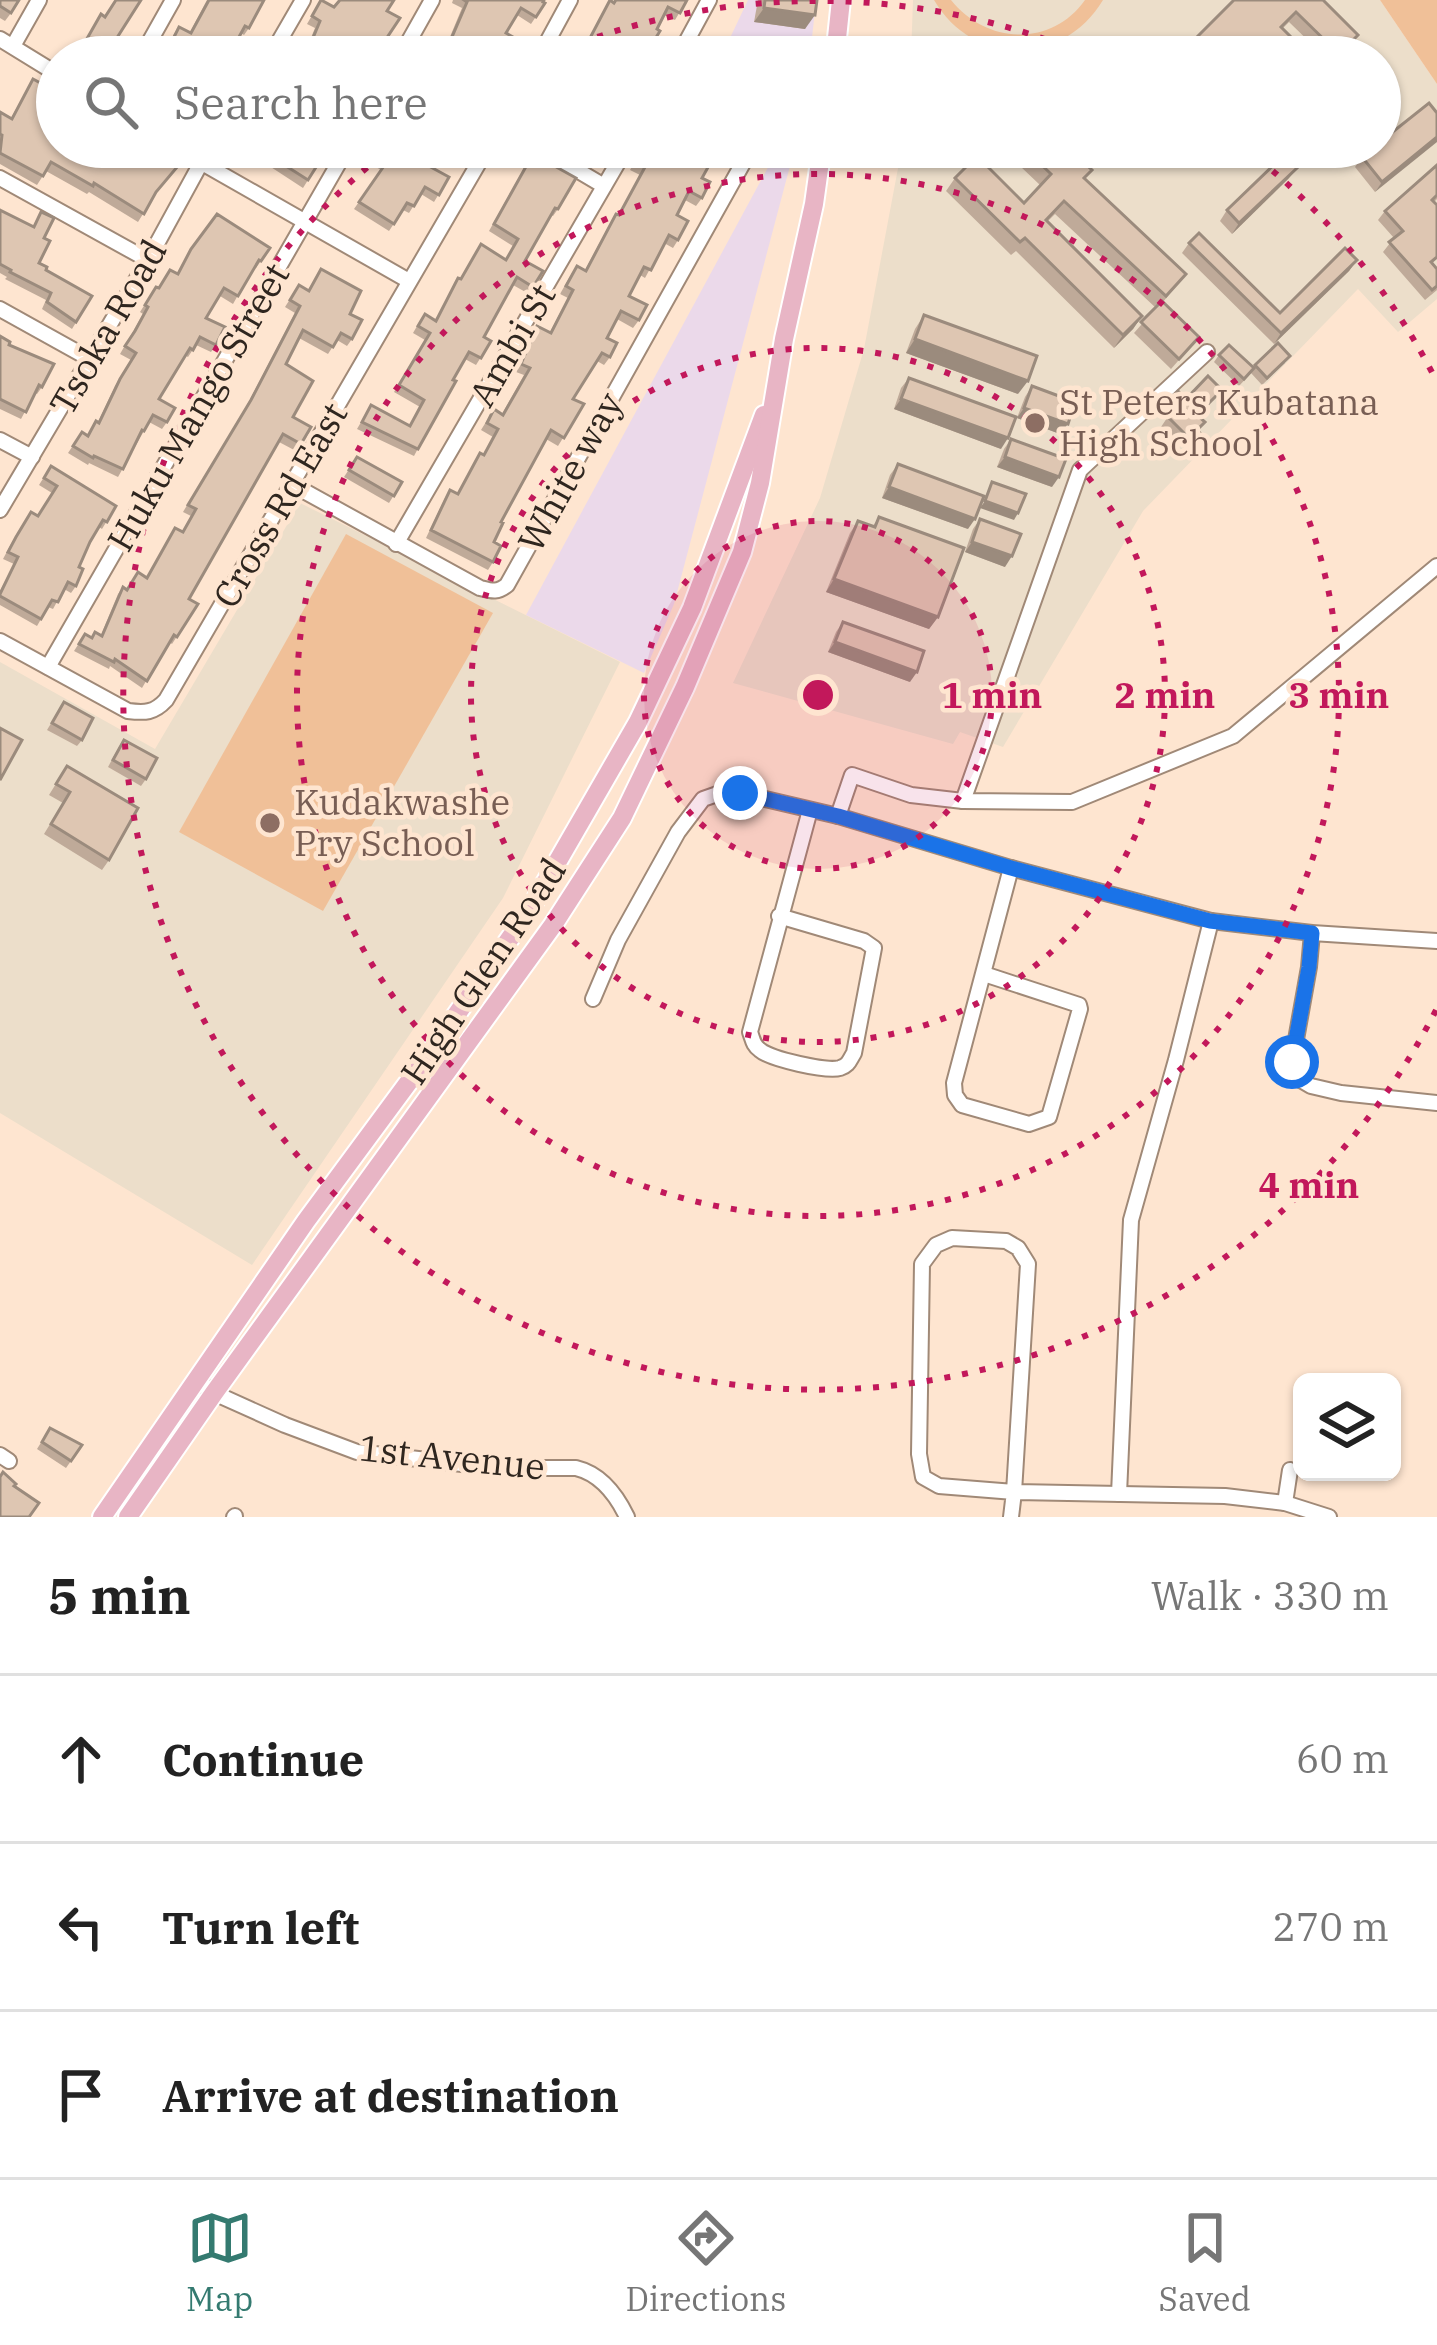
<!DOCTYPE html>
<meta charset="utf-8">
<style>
:root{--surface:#fff;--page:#f2f2f2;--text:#222;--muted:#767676;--line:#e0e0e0;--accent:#347a70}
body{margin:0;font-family:"IBM Plex Serif",serif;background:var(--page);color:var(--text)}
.controls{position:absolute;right:36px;bottom:36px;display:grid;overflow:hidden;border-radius:18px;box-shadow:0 3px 9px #0004}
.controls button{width:108px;height:108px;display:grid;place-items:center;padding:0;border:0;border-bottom:3px solid var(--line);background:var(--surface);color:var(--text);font:60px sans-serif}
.stop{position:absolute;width:36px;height:36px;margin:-27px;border:9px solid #1a73e8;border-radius:50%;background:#fff}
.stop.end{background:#1a73e8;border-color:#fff;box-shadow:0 3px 12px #0008}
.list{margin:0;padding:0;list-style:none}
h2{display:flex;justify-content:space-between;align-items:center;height:156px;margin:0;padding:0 48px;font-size:51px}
h2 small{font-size:39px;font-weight:400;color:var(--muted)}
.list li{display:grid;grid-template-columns:78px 1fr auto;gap:36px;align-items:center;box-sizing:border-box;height:168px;padding:0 48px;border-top:3px solid var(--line)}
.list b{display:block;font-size:45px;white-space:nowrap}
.list em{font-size:39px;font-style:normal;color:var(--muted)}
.icon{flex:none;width:66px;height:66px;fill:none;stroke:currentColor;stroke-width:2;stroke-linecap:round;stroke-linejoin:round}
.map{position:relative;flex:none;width:1437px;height:1517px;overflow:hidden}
.search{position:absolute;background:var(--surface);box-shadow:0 3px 9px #0004;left:36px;right:36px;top:36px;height:132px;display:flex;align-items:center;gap:30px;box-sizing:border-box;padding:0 42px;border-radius:66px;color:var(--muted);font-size:45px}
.sheet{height:660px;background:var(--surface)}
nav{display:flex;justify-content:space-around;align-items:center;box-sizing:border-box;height:168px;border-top:3px solid var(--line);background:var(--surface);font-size:33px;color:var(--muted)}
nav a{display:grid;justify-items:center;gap:6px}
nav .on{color:var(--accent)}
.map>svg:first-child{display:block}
.industrial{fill:#ebd9ea}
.education{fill:#ecdeca}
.green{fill:#f0c098}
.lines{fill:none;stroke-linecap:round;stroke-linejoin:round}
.minor-casing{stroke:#a08977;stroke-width:18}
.major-casing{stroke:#fff;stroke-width:22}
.minor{stroke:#fff;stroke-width:14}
.major{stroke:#e8b5c5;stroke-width:18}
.wall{fill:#bfaa99}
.shaded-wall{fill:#9b8b7d}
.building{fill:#dec6b2;stroke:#9b8b7d;stroke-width:3}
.route{stroke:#1a73e8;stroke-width:15}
.ring{fill:none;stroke:#c2185b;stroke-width:6;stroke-dasharray:6 12}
.education-dot{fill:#8d6e63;stroke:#fee5d0;stroke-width:4.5}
.labels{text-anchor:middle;stroke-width:9;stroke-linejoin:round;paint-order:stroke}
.street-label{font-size:36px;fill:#2f261f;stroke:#fee5d0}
.education-label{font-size:36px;fill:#785e54;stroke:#fee5d0;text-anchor:start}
.centre{fill:#c2185b;stroke:#fee5d0;stroke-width:6}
.ring-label{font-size:36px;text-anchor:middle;font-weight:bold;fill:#c2185b;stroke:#fee5d0;stroke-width:9;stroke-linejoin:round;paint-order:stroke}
</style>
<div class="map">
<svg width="1437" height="1517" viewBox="0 0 1437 1517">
<rect width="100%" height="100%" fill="#fee5d0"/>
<g class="industrial">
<path d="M748 0H816L810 57H721Z"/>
<path d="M779 147H795L674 604 644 673 526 615Z"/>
</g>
<g class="education">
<path d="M913 0H1380L1437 84V299L1398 332 1358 289 1143 511 1003 747 960 732 953 744 733 683 820 498 864 349 902 147H1380V57H911Z"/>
<path d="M300 503 620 662 503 898 252 1265 0 1113V662L155 749Z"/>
</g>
<g class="green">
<path d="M934 0H951C986 44 1051 48 1085 0H1103C1063 67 973 67 934 0Z"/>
<path d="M1380 0H1437V84Z"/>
<path d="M346 534 493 613 323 911 179 832Z"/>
</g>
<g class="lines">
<defs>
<g id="minor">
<path d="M0 39 57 74"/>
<path d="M13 46 39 0"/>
<path d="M141 57 173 0"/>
<path d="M270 57 303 0"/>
<path d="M400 57 432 0"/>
<path d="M539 57 570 0"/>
<path d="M678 57 709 0"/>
<path d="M174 147 409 281"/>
<path d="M538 147 604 186"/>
<path d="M0 178 148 260"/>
<path d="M0 309 88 358"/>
<path d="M0 440 32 457"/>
<path d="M293 485 480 588C492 591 497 593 507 585L752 147"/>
<path d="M0 510 148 260 201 163 218 147"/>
<path d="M396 544 627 147"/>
<path d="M0 641 128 711C145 713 154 713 166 700L488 147"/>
<path d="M48 667 348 147"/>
<path d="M963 801 1080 470 1207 352"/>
<path d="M838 816 852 775 911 795 963 801 1072 802 1233 736 1437 566"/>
<path d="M779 916 864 941 874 948 854 1053C849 1061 849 1065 840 1068 827 1072 770 1059 760 1050 753 1045 753 1040 750 1032L810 810"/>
<path d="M1211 921 1312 933 1437 941"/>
<path d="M1312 933 1309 967 1292 1062 1299 1079 1311 1086 1341 1093 1437 1103"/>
<path d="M984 974 1079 1005 1080 1009 1049 1117 1029 1124 962 1105 955 1095 954 1083 1011 868"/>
<path d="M593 999 618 940 678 832 703 799 723 792 740 793 838 816 1011 868 1211 921 1176 1060 1131 1220 1119 1494"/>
<path d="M196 1379 214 1393 285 1425 357 1452 497 1468H576C601 1474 616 1494 627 1517"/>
<path d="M0 1455 9 1461"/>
<path d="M1285 1503 1290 1470"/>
<path d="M234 1517 235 1516"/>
<path d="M1011 1517 1014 1492 1028 1264 1018 1248 1006 1241 952 1238 936 1245 922 1264 919 1454 923 1477 939 1486 1014 1492 1225 1496 1285 1503 1329 1517"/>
</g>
<g id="major">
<path d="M835 57 841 0"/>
<path d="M102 1517 306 1221 419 1068 529 911 638 722 692 608 764 415"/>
<path d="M128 1517 214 1393 553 925 622 818 685 687 742 552 760 483 784 339 814 204 822 147"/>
</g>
</defs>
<use href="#minor" class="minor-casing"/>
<use href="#major" class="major-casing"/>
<use href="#minor" class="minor"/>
<use href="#major" class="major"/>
</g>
<g class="wall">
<path d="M0 0 11 13 5 21 0 18Z"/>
<path d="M207 0H264L249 28 244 35 241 33 228 57H174L176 52 167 48 174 34 179 27 190 32Z"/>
<path d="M321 0 334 7 387 11 390 36 374 57H364L360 54 358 57H303L315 28 307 24Z"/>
<path d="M453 0H544L543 2 545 3 531 24 517 15 506 33 511 57H493L447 44 462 8 452 3Z"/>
<path d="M610 0 613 2 687 0 675 20 664 15 644 57H579Z"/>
<path d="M758 0H817L805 29 754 22Z"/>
<path d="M1323 0 1358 35 1339 57H1325L1289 22 1282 29 1311 57H1177Z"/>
<path d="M33 79 51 138 69 148 154 147 178 166 154 196 138 222 89 192 87 194 46 171 37 185 0 164V112L11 118Z"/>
<path d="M1437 113 1375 192 1355 167 1362 157Z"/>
<path d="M240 147H309L304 156 318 164 303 188Z"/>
<path d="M381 147 449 177 434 202 421 194 409 213 403 210 389 231 354 209 381 170 371 164Z"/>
<path d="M643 147 709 158 702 178V198L696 206 685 200 677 215 678 240 673 248 664 243 645 278 640 275 629 296 639 320 633 328 617 319 607 338 610 357 604 365 597 361 573 399 584 404 558 446 546 439 501 522 494 542 493 562 488 570 426 538 445 498 450 490 457 494 475 461 480 453 483 455 493 437 481 430 494 409 502 414 524 375 516 372 532 333 537 326 550 332 568 298 560 294 572 273 577 266 585 270 611 222 616 214 618 215 640 175 630 170Z"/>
<path d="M1000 147H1067L1085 179 1186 274 1163 302 1199 337 1171 369 1134 333 1156 308 1055 214 1047 222 1142 316 1133 329 1114 348 1016 251 1011 255 946 191 955 178 1024 203 1040 185Z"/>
<path d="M1210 147H1251L1230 167Z"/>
<path d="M528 161 558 209 553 216 551 215 525 261 533 287 529 294 513 285 484 337 491 341 476 365 465 359 414 456 357 429 371 405 409 426 420 407 394 392 425 340 413 333 420 321H435L458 278 460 279 506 259 513 246 489 231Z"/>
<path d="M1437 165V199L1434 202 1433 264 1437 290 1425 300 1383 252 1394 238 1378 220 1385 211Z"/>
<path d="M1289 178 1232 234 1220 221 1227 210Z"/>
<path d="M0 210 33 226 41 212 44 238 39 263 46 270 92 296 72 329 42 309 46 300 5 279 7 277 0 273Z"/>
<path d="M217 214 270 248 256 268 254 267 233 304 220 296 206 318 216 345 211 352 196 345 188 357 186 356 159 399 167 422 162 429 149 422 118 477 89 463 88 465 68 453 82 432 87 436 98 422 115 386 131 360 120 354 143 314 140 312 156 287 158 288 177 274 186 257Z"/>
<path d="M1189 243 1280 313 1357 260 1349 271 1274 344 1182 253Z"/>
<path d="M321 269 350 314 352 339 347 346 337 340 328 354 299 338 286 364 293 417 301 444 296 451 279 442 189 599 198 604 172 644 169 642 142 688 110 666 109 669 74 651 85 634 92 638 101 635 118 594 123 587 127 590 147 577 175 528 182 532 191 516 183 512 246 407 295 313 285 307 299 285 308 290Z"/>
<path d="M924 315 1018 394 906 353 915 329Z"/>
<path d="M0 336 9 345 42 387 37 394 35 393 21 419 0 409Z"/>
<path d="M1219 355 1253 367 1255 365 1285 363 1262 385 1251 373 1239 386 1214 362Z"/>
<path d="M909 378 1001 449 894 409 901 388Z"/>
<path d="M1032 386 1060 434 1017 418 1025 397Z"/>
<path d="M1222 390 1199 416 1198 431 1204 437 1190 454 1161 427 1167 418 1161 412 1167 402Z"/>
<path d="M1011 439 1052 487 997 467 1004 449Z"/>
<path d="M357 457 402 482 389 503 344 477Z"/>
<path d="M898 464 968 529 882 498 890 475Z"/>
<path d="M51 466 116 506 102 529 99 527 90 542 79 567 76 586 71 593 64 589 53 609 48 607 37 626 0 605V591L14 564 3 559 11 544 31 512 38 516 52 493 39 485Z"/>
<path d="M879 517 938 617 929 629 826 592 850 533 858 521 873 526Z"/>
<path d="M980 519 1005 567 965 552 973 529Z"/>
<path d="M843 622 910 682 828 652 836 632Z"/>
<path d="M64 702 82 740 77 746 47 730Z"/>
<path d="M119 747 146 779 141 786 108 767Z"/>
<path d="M67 766 109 860 102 870 44 834 63 803 49 795Z"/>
<path d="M50 1428 82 1445 66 1468 37 1449Z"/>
</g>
<g class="shaded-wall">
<path d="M764 8 815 15 805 29 754 22Z"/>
<path d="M1437 137V142L1375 192 1382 182Z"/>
<path d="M1297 168 1289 178 1232 234 1239 223Z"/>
<path d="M1357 260 1349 271 1274 344 1281 333Z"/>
<path d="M1142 316 1133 329 1114 348 1123 335Z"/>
<path d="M915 339 1028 381 1018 394 906 353Z"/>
<path d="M901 399 1008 438 1001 449 894 409Z"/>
<path d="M1024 408 1068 424 1060 434 1017 418Z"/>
<path d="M1005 457 1059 477 1052 487 997 467Z"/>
<path d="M889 487 975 519 968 529 882 498Z"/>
<path d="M985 501 1018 513 1014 520 980 508Z"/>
<path d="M972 542 1012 556 1005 567 965 552Z"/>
<path d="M834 579 938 617 929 629 826 592Z"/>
<path d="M835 642 917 672 910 682 828 652Z"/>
</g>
<g class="building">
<path d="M0 0H19L11 13 0 6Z"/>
<path d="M116 0H141L113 44 121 49 116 57H90L80 51 101 14 105 17Z"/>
<path d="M209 0H264L249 28 245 26 228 57H175L181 45 172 41 179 27 191 33Z"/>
<path d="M321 0 334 7 340 0H394L387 11 400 18 376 54 364 47 358 57H305L320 21 312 16Z"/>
<path d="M464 0H544L543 2 545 3 536 17 521 8 506 33 520 41 511 57 495 49 491 57H447L457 39 452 37 467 2Z"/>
<path d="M610 0 614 3 616 0H687L680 13 668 7 657 29 660 31 644 57H580Z"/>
<path d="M765 0H817L815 15 764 8Z"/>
<path d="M1234 0H1323L1358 35 1339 54 1296 12 1281 27 1311 57H1272L1261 45 1249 57H1177Z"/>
<path d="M33 79 57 92V128L51 138 57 141V147L70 149 71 147H154L178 166 156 192 144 214 94 183 93 186 51 162 43 176 0 153 2 135 0 134V112L12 119Z"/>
<path d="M1429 103 1437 113V137L1382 182 1362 157 1374 147H1380V142Z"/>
<path d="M256 147H309L304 156 318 164 308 180Z"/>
<path d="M381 147H394L449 177 439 195 425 187 414 206 407 203 394 224 359 202 386 163 376 157Z"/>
<path d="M644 147H653L660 151 663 147H716L709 158 712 160 702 178 710 182 702 198 689 191 677 215 688 221 678 240 669 235 651 270 644 267 629 296 647 305 639 320 621 311 607 338 617 343 610 357 602 353 573 399 584 404 564 438 551 430 501 522 503 523 494 542 501 546 493 562 431 530 450 490 458 494 480 453 484 455 498 429 487 423 494 409 503 415 530 368 521 364 537 326 551 333 573 290 566 286 577 266 586 271 616 214 619 215 645 167 636 162Z"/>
<path d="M1023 147H1067L1092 170 1084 178 1186 274 1166 296 1064 201 1046 220 1142 316 1123 335 1025 238 1020 242 955 178 977 156 1024 203 1051 174Z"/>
<path d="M1228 147H1248L1238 157Z"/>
<path d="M533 154 576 178 558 209 555 208 525 261 543 271 533 287 517 277 484 337 491 341 481 358 469 352 453 380 456 381 418 449 362 422 371 405 410 426 424 400 399 385 430 333 418 326 425 314 436 321 458 278 461 279 481 244 506 260 518 239 494 224Z"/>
<path d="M1284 155 1297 168 1239 223 1227 210Z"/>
<path d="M1437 165V195L1432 200 1437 205V257L1431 262 1437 269V286L1432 290 1389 242 1403 231 1385 211Z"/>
<path d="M0 210 34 227 41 212 54 218 44 238 50 241 39 263 47 267 46 270 92 296 76 322 47 302 51 293 10 272 11 270 0 264Z"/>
<path d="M217 214 270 248 261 261 259 260 238 296 224 288 206 318 225 327 216 345 200 337 193 350 190 348 159 399 175 408 167 422 153 415 144 431 142 430 123 469 94 456 93 458 73 446 82 432 88 436 96 421 99 423 120 379 136 353 125 346 135 331 148 307 145 305 156 287 159 288 170 270 178 274 191 249Z"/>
<path d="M1199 233 1280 313 1345 248 1357 260 1281 333 1189 243Z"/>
<path d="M321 269 361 291 350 314 362 320 352 339 341 333 333 347 303 330 286 364 313 381 293 417 311 427 301 444 283 434 189 599 198 604 177 637 174 635 147 681 115 659 114 662 79 644 85 634 92 638 95 632 102 636 123 587 127 590 138 572 147 578 175 528 183 532 196 509 188 505 251 400 300 306 290 300 299 285 309 291Z"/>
<path d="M1162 301 1199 337 1179 359 1141 322Z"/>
<path d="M924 315 1037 356 1028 381 915 339Z"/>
<path d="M0 336 10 342 9 345 54 364 42 387 39 385 26 412 0 399Z"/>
<path d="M1278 343 1290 356 1267 378 1255 365Z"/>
<path d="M1229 345 1254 368 1244 379 1219 355Z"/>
<path d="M1208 376 1222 390 1197 415 1205 422 1197 430 1204 437 1196 445 1168 417 1175 410 1167 402 1178 391 1186 399Z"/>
<path d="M909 378 1016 417 1008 438 901 399Z"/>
<path d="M1032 386 1075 402 1068 424 1024 408Z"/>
<path d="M1011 439 1066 459 1059 477 1005 457Z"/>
<path d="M357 457 402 482 394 496 349 470Z"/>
<path d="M898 464 984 496 975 519 889 487Z"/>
<path d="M51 466 116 506 107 522 103 520 90 542 79 567 83 569 76 586 68 582 58 602 52 600 41 619 0 596V594L18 557 8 552 16 537 31 512 38 516 57 486 44 478Z"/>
<path d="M992 482 1026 494 1018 513 985 501Z"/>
<path d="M879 517 964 548 938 617 834 579 858 521 875 527Z"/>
<path d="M980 519 1021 534 1012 556 972 542Z"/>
<path d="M843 622 924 651 917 672 835 642Z"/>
<path d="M64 702 93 718 82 740 52 723Z"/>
<path d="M0 728 22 740 0 780Z"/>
<path d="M124 740 157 758 146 779 113 760Z"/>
<path d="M67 766 138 808 109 860 51 824 70 792 56 784Z"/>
<path d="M50 1428 82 1445 71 1461 42 1442Z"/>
<path d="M3 1472 16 1484 14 1486 39 1503 29 1517H0V1477Z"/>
</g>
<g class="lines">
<path class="route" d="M740 793 838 816 1011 868 1210 921 1312 933 1309 967 1292 1062"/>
</g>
<circle cx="818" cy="695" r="174" fill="#c2185b" fill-opacity=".12"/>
<g class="ring">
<circle cx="818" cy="695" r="174"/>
<circle cx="818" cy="695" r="347"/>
<circle cx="818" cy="695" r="521"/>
<path d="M1436 1010A694 694 0 1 1 391 148M547 56A694 694 0 0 1 1089 56M1245 148A694 694 0 0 1 1436 380"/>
</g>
<g class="education-dot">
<circle cx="1035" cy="423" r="12"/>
<circle cx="270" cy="823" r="12"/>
</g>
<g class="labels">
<g class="street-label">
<text transform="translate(108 327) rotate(-60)" y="13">Tsoka Road</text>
<text transform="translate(512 345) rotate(-60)" y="13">Ambi St</text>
<text transform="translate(198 407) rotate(-60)" y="13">Huku Mango Street</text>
<text transform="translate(570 472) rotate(-61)" y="13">White way</text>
<text transform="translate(280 505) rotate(-60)" y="13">Cross Rd East</text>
<text transform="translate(483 971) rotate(-56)" y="13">High Glen Road</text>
<text transform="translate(452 1457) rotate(6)" y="13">1st Avenue</text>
</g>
<g class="education-label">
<text x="1059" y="415">St Peters Kubatana<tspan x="1059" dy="41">High School</tspan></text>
<text x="294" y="815">Kudakwashe<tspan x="294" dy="41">Pry School</tspan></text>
</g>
</g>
<circle cx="818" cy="695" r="18" class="centre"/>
<g class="ring-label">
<text x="992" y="708">1 min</text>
<text x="1165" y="708">2 min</text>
<text x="1339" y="708">3 min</text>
<text x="1309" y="1198">4 min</text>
</g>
</svg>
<div class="controls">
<button><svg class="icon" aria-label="layers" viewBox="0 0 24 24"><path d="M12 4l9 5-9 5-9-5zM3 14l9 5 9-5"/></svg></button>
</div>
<div class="stop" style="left:1292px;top:1062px"></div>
<div class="stop end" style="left:740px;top:793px"></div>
<div class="search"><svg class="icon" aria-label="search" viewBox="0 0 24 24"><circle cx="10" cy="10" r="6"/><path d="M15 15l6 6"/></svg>Search here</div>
</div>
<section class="sheet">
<h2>5 min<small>Walk · 330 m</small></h2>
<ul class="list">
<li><svg class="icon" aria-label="ahead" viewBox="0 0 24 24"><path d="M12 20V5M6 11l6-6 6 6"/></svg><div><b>Continue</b></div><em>60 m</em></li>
<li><svg class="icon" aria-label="left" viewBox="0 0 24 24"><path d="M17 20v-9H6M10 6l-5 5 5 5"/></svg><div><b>Turn left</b></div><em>270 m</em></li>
<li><svg class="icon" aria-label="arrive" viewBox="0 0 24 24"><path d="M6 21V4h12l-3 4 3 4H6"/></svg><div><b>Arrive at destination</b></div></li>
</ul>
</section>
<nav>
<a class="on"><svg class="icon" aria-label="map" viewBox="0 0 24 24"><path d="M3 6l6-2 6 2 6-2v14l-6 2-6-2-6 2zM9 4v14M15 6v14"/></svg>Map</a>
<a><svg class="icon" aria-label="directions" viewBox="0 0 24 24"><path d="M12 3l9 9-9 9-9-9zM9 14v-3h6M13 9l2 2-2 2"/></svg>Directions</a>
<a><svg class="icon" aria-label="saved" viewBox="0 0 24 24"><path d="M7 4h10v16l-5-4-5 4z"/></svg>Saved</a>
</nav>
